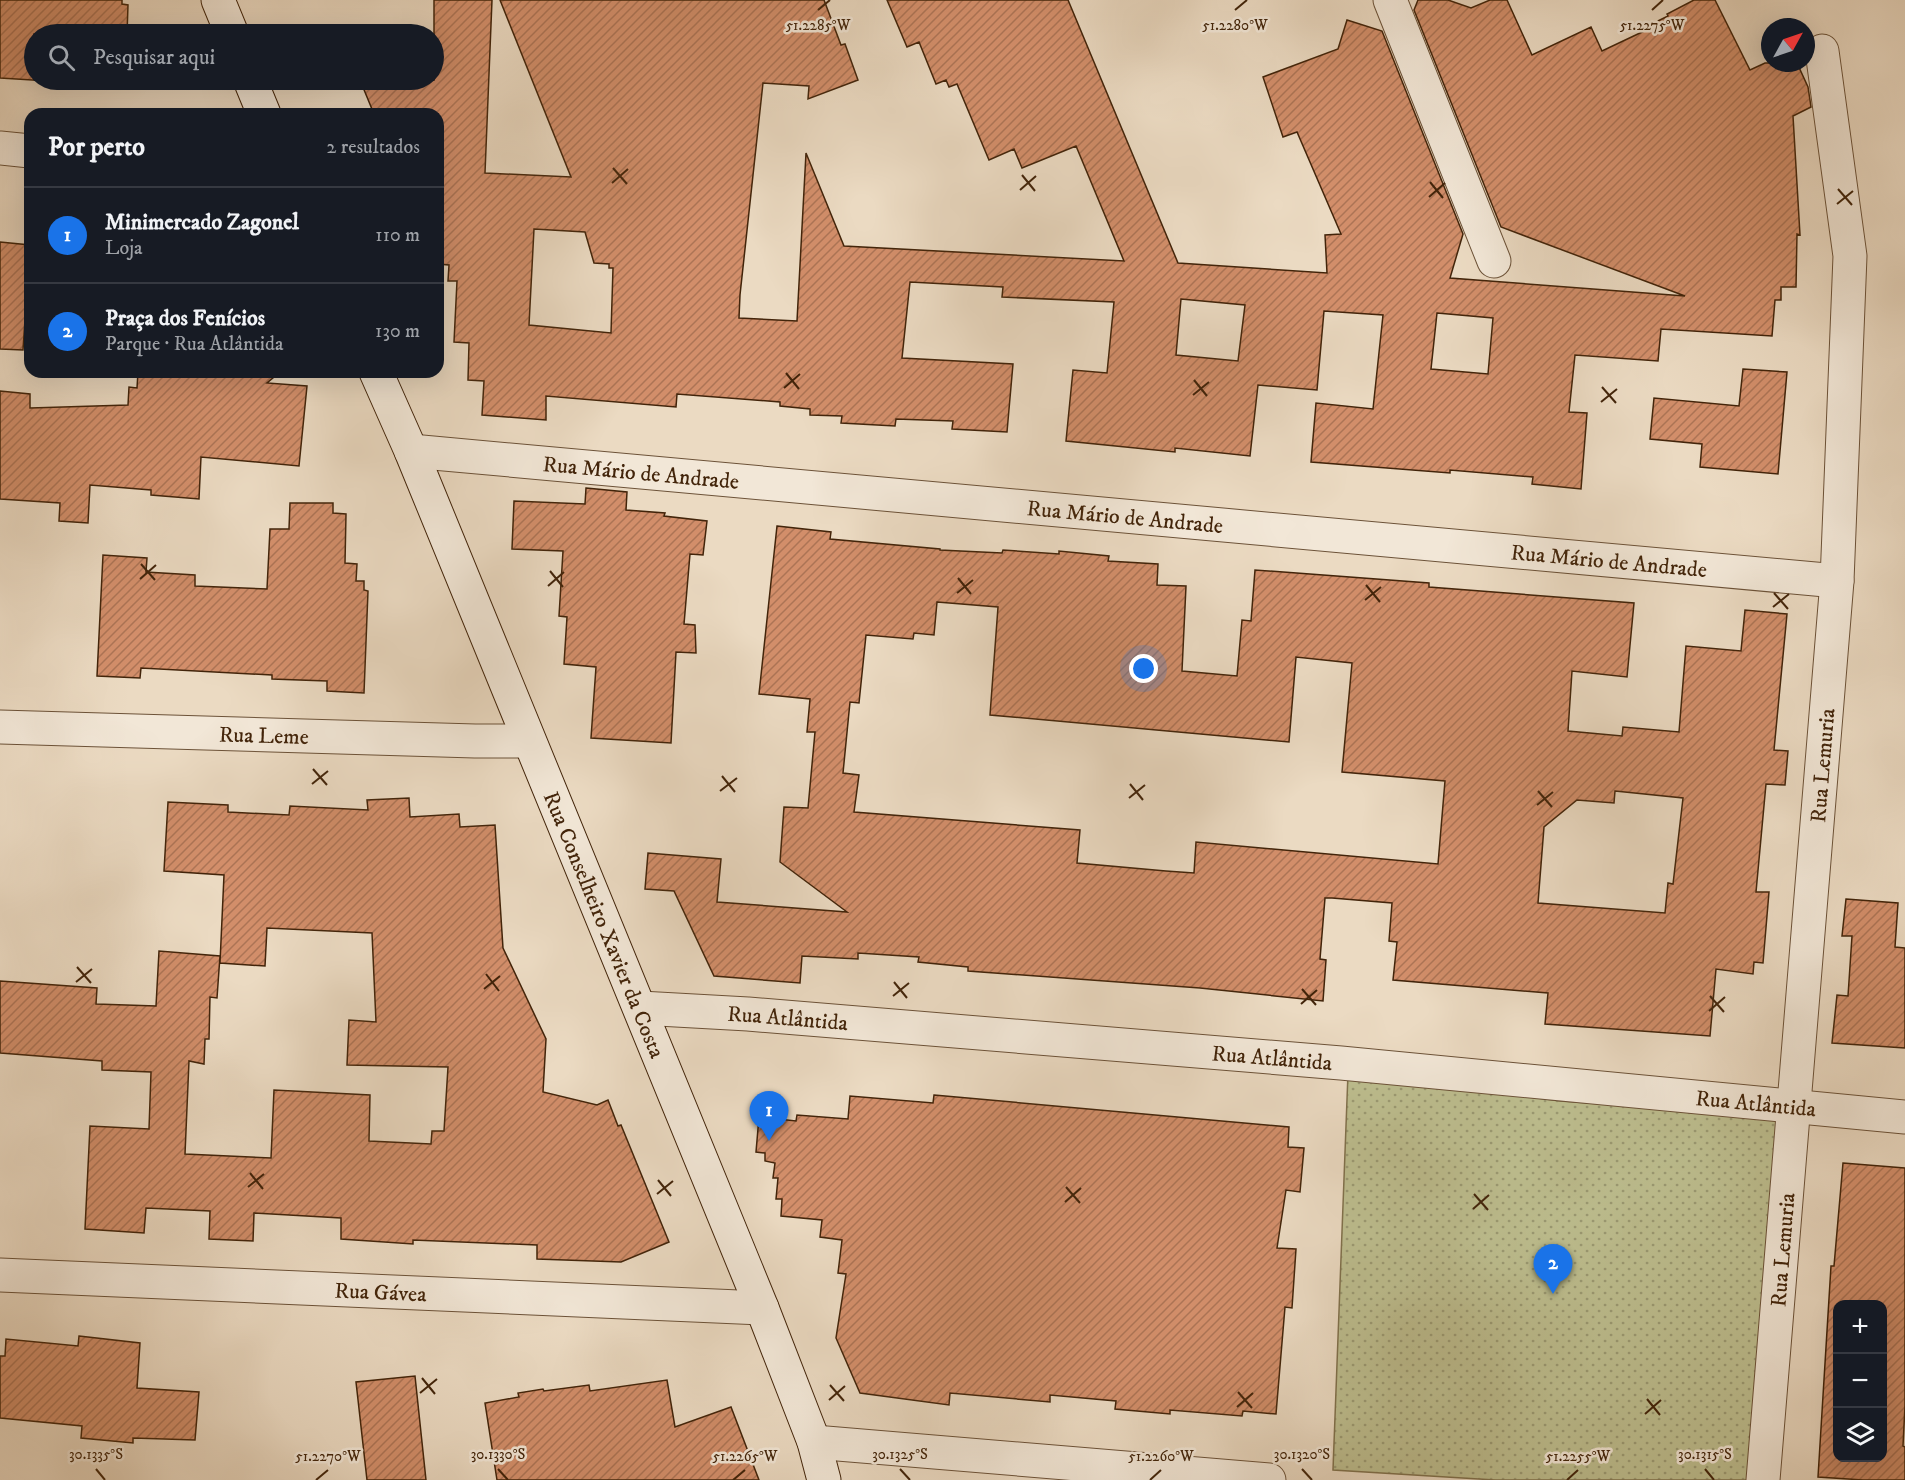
<!DOCTYPE html>
<html lang="pt">
<meta charset="utf-8">
<style>
:root{--surface:#171b24;--page:#20242c;--text:#f1f3f6;--muted:#9ea1a6;--line:#363941;--accent:#1a73e8}
body{margin:0;font-family:"IM FELL DW Pica",serif;background:var(--page);color:var(--text)}
.controls{position:absolute;right:18px;bottom:18px;display:grid;overflow:hidden;border-radius:12px;box-shadow:0 6px 24px #0002}
.controls button{width:54px;height:54px;display:grid;place-items:center;padding:0;border:0;border-bottom:2px solid var(--line);background:var(--surface);color:var(--text);font:30px sans-serif}
.compass{position:absolute;left:1761px;top:18px;width:54px;height:54px;border-radius:50%;background:var(--surface);box-shadow:0 6px 24px #0002;rotate:50deg}
.you{position:absolute;left:1144px;top:669px;width:21px;height:21px;margin:-15px;border:4px solid #fff;border-radius:50%;background:#1a73e8;box-shadow:0 0 0 9px #1a73e833}
.badge{display:grid;place-items:center;width:39px;height:39px;border-radius:50%;background:var(--accent);color:#fff;font-size:20px;font-weight:700}
.pin{position:absolute;translate:-50% -50px;filter:drop-shadow(0 2px 3px #0008)}
.pin::after{content:'';position:absolute;top:32px;width:21px;height:18px;background:inherit;clip-path:polygon(0 0,100% 0,50% 100%)}
.list{margin:0;padding:0;list-style:none}
h2{display:flex;justify-content:space-between;align-items:center;height:78px;margin:0;padding:0 24px;font-size:26px}
h2 small{font-size:20px;font-weight:400;color:var(--muted)}
.list li{display:grid;grid-template-columns:39px 1fr auto;gap:18px;align-items:center;box-sizing:border-box;height:96px;padding:0 24px;border-top:2px solid var(--line)}
.list b{display:block;font-size:22px;white-space:nowrap}
.list p{margin:0;font-size:20px;white-space:nowrap;color:var(--muted)}
.list em{font-size:20px;font-style:normal;color:var(--muted)}
.icon{flex:none;width:33px;height:33px;fill:none;stroke:currentColor;stroke-width:2;stroke-linecap:round;stroke-linejoin:round}
.map{position:relative;flex:none;width:1905px;height:1480px;overflow:hidden}
.search{position:absolute;background:var(--surface);box-shadow:0 6px 24px #0002;left:24px;top:24px;width:420px;height:66px;display:flex;align-items:center;gap:15px;box-sizing:border-box;padding:0 21px;border-radius:33px;color:var(--muted);font-size:22px}
.panel{position:absolute;background:var(--surface);box-shadow:0 6px 24px #0002;left:24px;top:108px;width:420px;height:270px;border-radius:18px}
.map>svg:first-child{display:block}
.park{fill:url(#park-dots);stroke:#80714c;stroke-width:1.5}
.building{fill:url(#building-hatch);stroke:#42240a;stroke-width:1.5;fill-rule:evenodd}
.lines{fill:none;stroke-linecap:round;stroke-linejoin:round}
.street-casing{stroke:#6c5238;stroke-width:35}
.secondary-casing{stroke:#42240a;stroke-width:35}
.street{stroke:#f2e7d7;stroke-width:33}
.secondary{stroke:#f2e7d7;stroke-width:33}
.ticks{fill:none;stroke:#42240a;stroke-width:2}
.labels{text-anchor:middle;stroke-width:5;stroke-linejoin:round;paint-order:stroke}
.street-label{font-size:22px;fill:#42240a;stroke:#f2e7d7}
.ticks-label{font-size:15px;text-anchor:middle;fill:#42240a;stroke:#f2e7d7;stroke-width:5;stroke-linejoin:round;paint-order:stroke}
</style>
<div class="map">
<svg width="1905" height="1480" viewBox="0 0 1905 1480">
<defs>
<pattern id="park-dots" width="8" height="8" patternUnits="userSpaceOnUse" patternTransform="scale(1.5)"><rect width="8" height="8" fill="#bdbe8f"/><path d="M2 2h.1M6 6h.1" fill="none" stroke="#9b9a73" stroke-width="1.8" stroke-linecap="round"/></pattern>
<pattern id="building-hatch" width="6" height="6" patternUnits="userSpaceOnUse" patternTransform="scale(1.5)"><rect width="6" height="6" fill="#d28e6a"/><path d="M-1 1l2-2M0 6l6-6M5 7l2-2" fill="none" stroke="#ac7455"/></pattern>
</defs>
<rect width="100%" height="100%" fill="#ebdac2"/>
<filter id="stains"><feTurbulence type="fractalNoise" baseFrequency=".00333" numOctaves="4"/><feColorMatrix values="0 0 0 0 .2 0 0 0 0 .09 0 0 0 0 .02 0 0 0 .5 -.17"/></filter>
<radialGradient id="worn" r=".72"><stop offset=".6" stop-color="#630" stop-opacity="0"/><stop offset="1" stop-color="#630" stop-opacity=".3"/></radialGradient>
<path class="park" d="M1348 1073 1560 1101 1782 1117 1750 1480H1495L1333 1470Z"/>
<g class="building">
<path d="M0 0H122V4L128 5 127 34H34V80H48V81L0 78Z"/>
<path d="M434 0H492L485 173 571 177 500 0H824L841 45 845 44 858 80 808 99 809 86 763 83 740 295 739 318 797 321 806 153 844 246 1124 261 1076 146 1022 168 1014 149 989 160 957 84 949 87 946 80 936 84 919 42 907 47 887 0H1068L1178 263 1327 273 1325 235 1341 234 1297 132 1283 137 1263 77 1338 49 1347 20 1382 31 1463 234 1450 278 1685 296 1501 227 1414 10 1418 0H1448L1471 8 1490 0H1507L1532 55 1591 27 1602 51 1659 24 1658 21 1668 16 1667 14 1694 0H1715L1750 70 1765 63H1797L1808 87 1811 107 1793 116 1800 235 1797 234 1796 287H1781V300H1775L1772 336 1661 329 1658 361 1575 355 1569 412 1587 413 1581 489 1532 484 1533 477 1450 470V473L1311 462 1316 403 1373 409 1383 315 1324 311 1317 390 1258 385 1250 456 1175 448V452L1066 441 1073 370 1107 373 1114 302 1002 297 1003 287 910 282 902 358 1013 364 1007 432 952 429 953 421 896 419 895 426 841 423 842 416 810 415V409L780 406V402L677 394 676 407 546 396V420L482 415 484 381 468 380 469 343 454 342 457 281H448L449 265 438 264V114H374L360 80H434ZM534 229 585 232 594 263 609 264V268H613L611 333 529 325ZM1181 299 1245 305 1238 361 1176 355ZM1437 313 1493 318 1488 374 1431 369Z"/>
<path d="M0 242 30 245 23 350 0 349Z"/>
<path d="M1743 369 1787 372 1778 474 1700 467 1702 444 1650 439 1654 398 1739 406Z"/>
<path d="M138 372H280L267 383 307 386 299 466 201 457 199 499 151 495V490L90 485 88 523 59 521 60 503 0 499V391L30 394V408L128 405 129 387 137 388Z"/>
<path d="M586 488 627 492 626 510 665 513 664 516 707 521 703 555 690 554 684 624 695 625 696 653 676 652 671 743 591 738 596 667 564 664 567 617 559 616 563 551 512 549 514 501 585 504Z"/>
<path d="M290 503H333V513L346 514 345 563 357 564 356 581H364V590L368 591 364 693 327 691V681L272 679V675L141 668 140 678 97 676 103 555 147 558 146 572 195 575V586L267 589 270 529H289Z"/>
<path d="M777 526 831 532 830 539 940 549V550L1002 553 1003 550 1059 554V551L1109 556 1108 561 1158 564 1157 585 1186 586 1182 671 1237 676 1242 620 1251 621 1255 570 1429 583V587L1634 603 1627 677 1572 671 1568 731 1622 736 1623 727 1679 732 1686 646 1741 651 1745 610 1787 614 1774 750 1788 751 1785 785 1766 784 1756 892H1769L1763 963 1754 962 1753 974 1716 969 1710 1036 1545 1024 1548 993 1393 980 1397 942 1389 941 1392 903 1332 898H1325L1320 959 1326 960 1323 1001 1200 988 968 971V967L918 962 919 957 858 953V959L802 956 800 983 714 976 674 891 645 889 648 853 721 859 717 902 847 912 780 862 784 807 808 808 815 732H807L810 699 759 694ZM937 602 998 607 990 715 1289 742 1296 657 1352 663 1342 772 1445 781 1438 864 1196 842 1194 873 1166 871 1077 863 1080 830 854 812 859 775 843 773 850 702 859 703 866 635 913 639 914 633 934 635ZM1615 791 1683 798 1673 884 1668 883 1665 913 1538 903 1544 827 1577 800 1614 803Z"/>
<path d="M409 798 410 817 459 814 460 827 495 825 503 948 546 1039 543 1092 597 1105 608 1100 618 1126 621 1125 669 1242 621 1262 537 1259V1245L413 1240V1244L341 1239V1218L254 1213 253 1241 209 1239 210 1211 146 1208 144 1233 85 1229 90 1126 149 1129 151 1072 102 1070V1061L0 1053V981L97 988 96 1004 156 1006 159 951 220 956 217 998 210 997 209 1039H205L204 1064 189 1061 185 1154 271 1158 274 1090 370 1095 369 1141 431 1144 432 1131H444L448 1067 347 1065 349 1020 376 1022 372 933 267 928 265 966 220 963 224 875 164 871 168 802 228 805V812L289 815 290 806 368 810 367 800Z"/>
<path d="M1846 899 1898 903 1895 947 1905 948V1048L1832 1043 1837 995 1848 996 1852 936H1842Z"/>
<path d="M934 1095 1289 1127 1288 1147 1304 1148 1300 1192 1286 1190 1277 1248 1296 1249 1292 1308 1285 1307 1276 1414 1243 1411 1242 1416 1170 1410V1414L1115 1409 1116 1401 1050 1395V1402L950 1393 949 1405 860 1393 836 1338 846 1274 838 1273 842 1240 820 1237 822 1220 781 1216 782 1199H776L778 1178H773L775 1163 765 1161V1153L756 1152 759 1117 796 1121 797 1115 848 1119 850 1096 933 1103Z"/>
<path d="M1843 1163 1905 1168V1406L1903 1446 1905 1447V1480H1863L1818 1477 1831 1266H1834ZM1838 1305H1882V1458H1838Z"/>
<path d="M79 1336 140 1343 137 1388 199 1392 195 1440 133 1438V1443L81 1438 82 1426 0 1418V1356H5L6 1339 78 1346Z"/>
<path d="M415 1376 426 1480H367L356 1382Z"/>
<path d="M667 1380 675 1427 731 1407 759 1480H497L485 1403 519 1397 518 1393 543 1389 544 1391 589 1385 590 1391Z"/>
</g>
<g class="lines">
<defs>
<g id="street">
<path d="M1390 0 1494 261"/>
<path d="M0 148 30 151"/>
<path id="s1" d="M411 451 1837 581"/>
<path id="s2" d="M0 727 475 741H529"/>
<path id="s3" d="M640 1008 748 1014 1341 1063 1905 1117"/>
<path id="s4" d="M0 1275 762 1308"/>
<path d="M814 1442 1269 1480"/>
<path id="s5" d="M1763 1480 1837 581 1850 256 1822 51"/>
</g>
<g id="secondary">
<path d="M218 0 232 34"/>
<path d="M250 80 264 114"/>
<path id="s6" d="M376 372 411 451 762 1308 814 1442 824 1480"/>
</g>
</defs>
<use href="#street" class="street-casing"/>
<use href="#secondary" class="secondary-casing"/>
<use href="#street" class="street"/>
<use href="#secondary" class="secondary"/>
</g>
<path class="ticks" d="M818 10 830 0M1235 10 1247 0M1652 10 1663 0M613 168 627 184M1022 175 1035 191M1430 182 1443 198M612 183 628 169M1838 189 1852 205M1020 190 1036 176M1429 197 1445 183M1837 204 1853 191M786 373 799 389M1194 380 1207 396M1602 387 1616 403M784 388 800 374M1193 395 1209 382M1601 402 1617 389M141 564 155 580M550 571 563 587M958 578 971 594M140 579 156 565M1366 585 1380 602M548 586 564 572M957 593 973 580M1774 593 1788 609M1365 600 1381 587M1773 607 1789 594M313 769 327 785M722 776 735 792M312 784 328 771M1130 784 1143 800M720 791 737 778M1538 791 1552 807M1129 798 1145 785M1537 805 1553 792M77 967 91 983M486 974 499 991M76 982 92 969M894 982 907 998M484 989 500 976M1302 989 1316 1005M893 996 909 983M1710 996 1724 1012M1301 1004 1317 990M1709 1011 1725 997M250 1173 263 1189M658 1180 671 1196M248 1187 264 1174M1066 1187 1080 1203M657 1194 673 1181M1474 1194 1488 1210M1065 1202 1081 1188M1473 1209 1489 1195M422 1378 435 1394M830 1385 844 1401M1238 1392 1252 1408M420 1393 437 1379M1647 1399 1660 1415M829 1400 845 1386M1237 1407 1253 1393M1645 1414 1661 1400M96 1469 105 1480M498 1469 508 1480M900 1469 910 1480M1302 1469 1312 1480M1705 1469 1714 1480M316 1480 328 1470M733 1480 745 1470M1150 1480 1161 1470M1567 1480 1578 1470"/>
<g class="labels">
<g class="street-label">
<text dy="8" stroke="none"><textPath href="#s1" startOffset="231">Rua Mário de Andrade</textPath></text>
<text dy="8" stroke="none"><textPath href="#s1" startOffset="717">Rua Mário de Andrade</textPath></text>
<text dy="8" stroke="none"><textPath href="#s1" startOffset="1203">Rua Mário de Andrade</textPath></text>
<text dy="8" stroke="none"><textPath href="#s2" startOffset="264">Rua Leme</textPath></text>
<text dy="8" stroke="none"><textPath href="#s5" startOffset="717">Rua Lemuria</textPath></text>
<text dy="8" stroke="none"><textPath href="#s6" startOffset="598">Rua Conselheiro Xavier da Costa</textPath></text>
<text dy="8" stroke="none"><textPath href="#s3" startOffset="148">Rua Atlântida</textPath></text>
<text dy="8" stroke="none"><textPath href="#s3" startOffset="634">Rua Atlântida</textPath></text>
<text dy="8" stroke="none"><textPath href="#s3" startOffset="1120">Rua Atlântida</textPath></text>
<text dy="8" stroke="none"><textPath href="#s5" startOffset="231">Rua Lemuria</textPath></text>
<text dy="8" stroke="none"><textPath href="#s4" startOffset="381">Rua Gávea</textPath></text>
</g>
</g>
<g class="ticks-label">
<text x="818" y="30">51.2285°W</text>
<text x="1652" y="30">51.2275°W</text>
<text x="1235" y="30">51.2280°W</text>
<text x="96" y="1459">30.1335°S</text>
<text x="498" y="1459">30.1330°S</text>
<text x="900" y="1459">30.1325°S</text>
<text x="1302" y="1459">30.1320°S</text>
<text x="1705" y="1459">30.1315°S</text>
<text x="328" y="1461">51.2270°W</text>
<text x="745" y="1461">51.2265°W</text>
<text x="1161" y="1461">51.2260°W</text>
<text x="1578" y="1461">51.2255°W</text>
</g>
<rect width="100%" height="100%" filter="url(#stains)"/>
<rect width="100%" height="100%" fill="url(#worn)"/>
</svg>
<div class="controls">
<button>+</button>
<button>−</button>
<button><svg class="icon" aria-label="layers" viewBox="0 0 24 24"><path d="M12 4l9 5-9 5-9-5zM3 14l9 5 9-5"/></svg></button>
</div>
<svg class="compass" viewBox="-18 -18 36 36"><path d="M0-13l5 13h-10z" fill="#e53935"/><path d="M0 13l5-13h-10z" fill="#9ea1a6"/></svg>
<div class="you"></div>
<div class="pin badge" style="left:769px;top:1141px">1</div>
<div class="pin badge" style="left:1553px;top:1294px">2</div>
<div class="search"><svg class="icon" aria-label="search" viewBox="0 0 24 24"><circle cx="10" cy="10" r="6"/><path d="M15 15l6 6"/></svg>Pesquisar aqui</div>
<section class="panel">
<h2>Por perto<small>2 resultados</small></h2>
<ul class="list">
<li><span class="badge">1</span><div><b>Minimercado Zagonel</b><p>Loja</p></div><em>110 m</em></li>
<li><span class="badge">2</span><div><b>Praça dos Fenícios</b><p>Parque · Rua Atlântida</p></div><em>130 m</em></li>
</ul>
</section>
</div>
